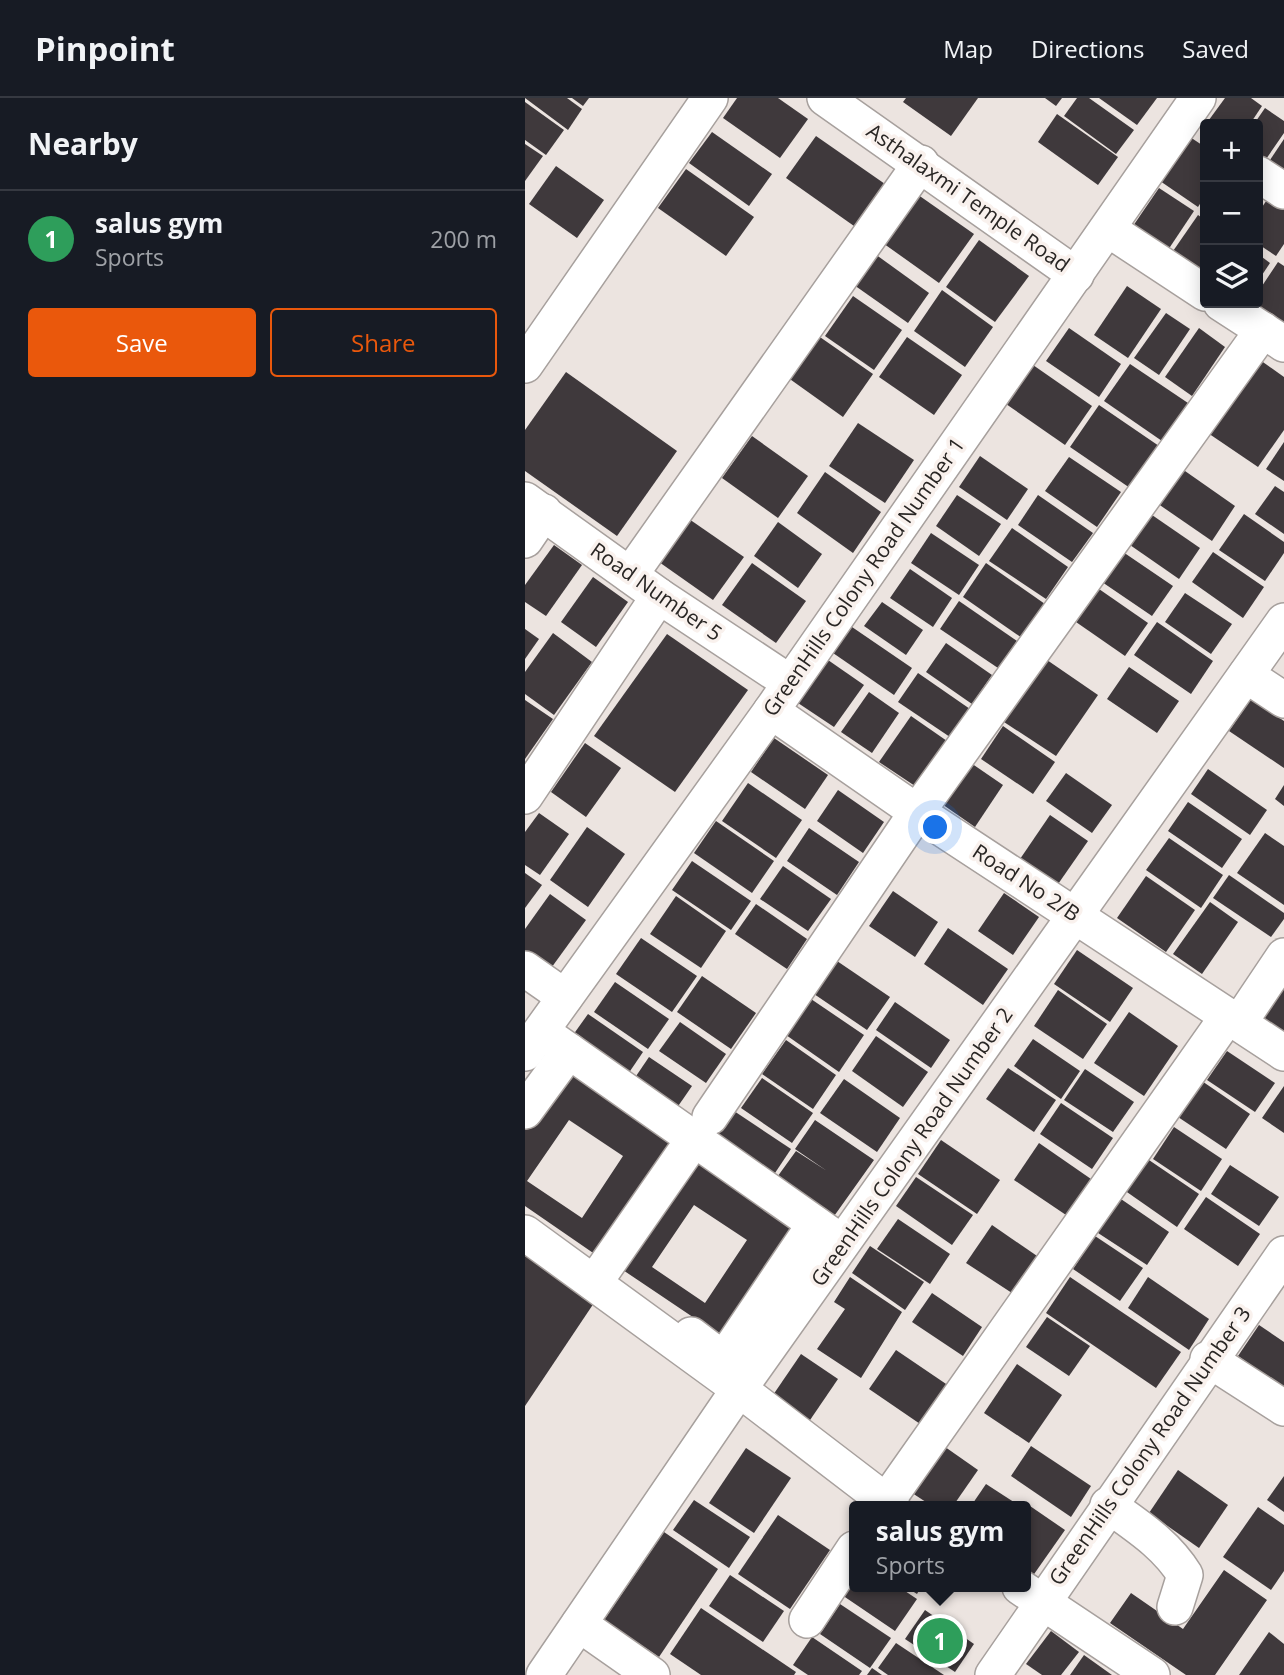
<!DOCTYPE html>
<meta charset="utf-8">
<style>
:root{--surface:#171b24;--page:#20242c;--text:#f1f3f6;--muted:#9ea1a6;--line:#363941;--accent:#ea580c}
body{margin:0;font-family:"Open Sans",sans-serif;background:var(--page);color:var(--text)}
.controls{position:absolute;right:21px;top:21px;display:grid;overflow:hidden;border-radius:7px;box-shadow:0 4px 18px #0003}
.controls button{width:63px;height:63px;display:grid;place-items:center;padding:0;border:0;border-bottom:2px solid var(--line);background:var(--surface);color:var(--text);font:35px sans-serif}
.you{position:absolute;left:411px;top:730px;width:24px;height:24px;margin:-18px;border:5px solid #fff;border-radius:50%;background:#1a73e8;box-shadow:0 0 0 10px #1a73e833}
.badge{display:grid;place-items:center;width:46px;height:46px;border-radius:50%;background:var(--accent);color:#fff;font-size:23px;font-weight:700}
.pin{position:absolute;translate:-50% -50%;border:4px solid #fff;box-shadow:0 2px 7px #0006}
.popup{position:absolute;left:324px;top:1403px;width:182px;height:91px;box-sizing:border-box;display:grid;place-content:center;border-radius:7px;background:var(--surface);filter:drop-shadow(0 2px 5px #0005);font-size:23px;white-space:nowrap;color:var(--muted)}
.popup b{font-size:26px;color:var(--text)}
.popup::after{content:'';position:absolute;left:50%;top:100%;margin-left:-14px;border:14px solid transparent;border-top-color:var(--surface)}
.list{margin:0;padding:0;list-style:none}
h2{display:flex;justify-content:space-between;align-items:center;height:91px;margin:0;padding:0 28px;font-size:30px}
h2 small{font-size:23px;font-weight:400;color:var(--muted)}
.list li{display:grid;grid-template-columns:46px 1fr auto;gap:21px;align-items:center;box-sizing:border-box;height:98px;padding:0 28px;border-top:2px solid var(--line)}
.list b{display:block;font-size:26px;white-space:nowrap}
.list p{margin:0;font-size:23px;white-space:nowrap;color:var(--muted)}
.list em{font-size:23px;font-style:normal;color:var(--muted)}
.actions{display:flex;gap:14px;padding:21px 28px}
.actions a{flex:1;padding:16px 0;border:2px solid var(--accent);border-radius:7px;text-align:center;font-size:24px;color:var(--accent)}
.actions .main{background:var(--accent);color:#fff}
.icon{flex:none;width:38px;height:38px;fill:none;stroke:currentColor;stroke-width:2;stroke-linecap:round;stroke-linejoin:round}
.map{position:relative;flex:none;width:759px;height:1577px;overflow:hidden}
header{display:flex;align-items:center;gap:42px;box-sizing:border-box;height:98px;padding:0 35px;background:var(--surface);border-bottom:2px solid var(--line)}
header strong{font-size:33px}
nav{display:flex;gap:38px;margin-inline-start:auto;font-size:24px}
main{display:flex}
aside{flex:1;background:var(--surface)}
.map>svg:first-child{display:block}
.building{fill:#3f393c;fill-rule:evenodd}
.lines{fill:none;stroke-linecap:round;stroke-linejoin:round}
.minor-casing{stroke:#a7a09d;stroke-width:38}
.minor{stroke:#fff;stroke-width:35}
.labels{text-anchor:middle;stroke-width:7;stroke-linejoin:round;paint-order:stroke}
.street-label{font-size:21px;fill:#292624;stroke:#f9f1ed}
</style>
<header>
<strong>Pinpoint</strong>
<nav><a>Map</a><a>Directions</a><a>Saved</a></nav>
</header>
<main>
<aside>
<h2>Nearby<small></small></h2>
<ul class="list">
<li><span class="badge" style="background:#2e9e5b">1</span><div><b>salus gym</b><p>Sports</p></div><em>200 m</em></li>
</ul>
<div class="actions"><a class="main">Save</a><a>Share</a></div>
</aside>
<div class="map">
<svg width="759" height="1577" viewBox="0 0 759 1577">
<rect width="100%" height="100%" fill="#ece4e0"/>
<g class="building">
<path d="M0 0H42L57 11 43 32Z"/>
<path d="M47 0H64L58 8Z"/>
<path d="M212 0H253L283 21 255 60 198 20Z"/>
<path d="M381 0H453L426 38 378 4Z"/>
<path d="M520 0H537L531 8Z"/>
<path d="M552 0H564L609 32 591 56 539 18Z"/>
<path d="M574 0H632L612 27Z"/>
<path d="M700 0H726L737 8 725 26H681Z"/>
<path d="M0 4 39 32 21 57 0 42Z"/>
<path d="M740 10 759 23V35L739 64 733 60V26H729Z"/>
<path d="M532 16 593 59 573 87 513 44Z"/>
<path d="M187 34 247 76 224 108 164 65Z"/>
<path d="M291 38 360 86 329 128 261 80Z"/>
<path d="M665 39 680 49V98L673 109 635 83Z"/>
<path d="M759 41V72L745 62Z"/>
<path d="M0 46 18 58 0 83Z"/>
<path d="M31 68 79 102 52 140 4 106Z"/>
<path d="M161 71 229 119 201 158 133 110Z"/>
<path d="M634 90 669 113 643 152 608 128Z"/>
<path d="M748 93 759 100V146L751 158 733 146V115Z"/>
<path d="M389 94 449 136 414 185 355 143Z"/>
<path d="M673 117 680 122V177L646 156Z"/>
<path d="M454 142 504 178 470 224 421 189Z"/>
<path d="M350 156 404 195 383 225 329 187Z"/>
<path d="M733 156 745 165 733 183Z"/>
<path d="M753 164 759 168V226L725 205H733V194Z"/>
<path d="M602 188 636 211 603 260 569 237Z"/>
<path d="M417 192 468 229 440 269 389 233Z"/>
<path d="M328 198 377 232 349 272 300 238Z"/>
<path d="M641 215 665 231 634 277 609 260Z"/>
<path d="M544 230 596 266 574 299 521 263Z"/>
<path d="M674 230 700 249 667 298 640 279Z"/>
<path d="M292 237 348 276 318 319 262 279Z"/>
<path d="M382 239 437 277 409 317 354 279Z"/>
<path d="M728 257 759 279V332L733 369 677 331Z"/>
<path d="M605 266 663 305 637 343 579 303Z"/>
<path d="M508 267 567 308 540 347 481 306Z"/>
<path d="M41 274 152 353 92 438 0 373V332Z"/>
<path d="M574 307 634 348 605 390 545 349Z"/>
<path d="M333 325 389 362 360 405 304 368Z"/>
<path d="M227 338 283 378 253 420 197 380Z"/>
<path d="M759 344V383L741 371Z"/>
<path d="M455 358 503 391 482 422 434 389Z"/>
<path d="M544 359 596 394 572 429 520 393Z"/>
<path d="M650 366 710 408 687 443 626 401Z"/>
<path d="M300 374 356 414 328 455 272 415Z"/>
<path d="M750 388 759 394V436L730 416Z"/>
<path d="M432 397 476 426 454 458 411 428Z"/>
<path d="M513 397 568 435 547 464 493 427Z"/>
<path d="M719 416 759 444V455L740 483 694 452Z"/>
<path d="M627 417 675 450 654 481 605 447Z"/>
<path d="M164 421 219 459 188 502 134 464Z"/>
<path d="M253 424 297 456 273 490 229 458Z"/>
<path d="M487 430 543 469 521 501 464 463Z"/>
<path d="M406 435 454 467 434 497 386 465Z"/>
<path d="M29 447 57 467 21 518 0 504V487Z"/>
<path d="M598 454 648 488 627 518 577 484Z"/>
<path d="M688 454 739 489 718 520 667 484Z"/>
<path d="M227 465 281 503 251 545 197 507Z"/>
<path d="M461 465 520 506 497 540 438 499Z"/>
<path d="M385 471 427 500 408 529 365 500Z"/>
<path d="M68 479 103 504 71 549 36 524Z"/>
<path d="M574 491 623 525 600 558 551 524Z"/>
<path d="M660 495 707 526 686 556 640 524Z"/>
<path d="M434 503 492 543 473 570 415 531Z"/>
<path d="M357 504 398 532 381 557 339 528Z"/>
<path d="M632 524 688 563 666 596 609 557Z"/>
<path d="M327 529 387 570 369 597 308 555Z"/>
<path d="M0 531 14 541 0 561Z"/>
<path d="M28 535 67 564 29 617 0 596V574Z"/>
<path d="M142 536 223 592 150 694 69 638Z"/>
<path d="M421 545 467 577 447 606 401 574Z"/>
<path d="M303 562 339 587 309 629 273 605Z"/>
<path d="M522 562 573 597 531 658 479 624Z"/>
<path d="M604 569 654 603 632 635 582 601Z"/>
<path d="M393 575 445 611 425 639 373 604Z"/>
<path d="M344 594 374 615 347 655 316 634Z"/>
<path d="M726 601 759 623V670L704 633Z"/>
<path d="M0 602 28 621 0 661Z"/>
<path d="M386 618 422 643 390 688 354 664Z"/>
<path d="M478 628 530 664 508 696 456 661Z"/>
<path d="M249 640 303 677 280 711 226 674Z"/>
<path d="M60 645 96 670 61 719 26 694Z"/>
<path d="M443 663 478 687 450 729 414 704Z"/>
<path d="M683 671 742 712 725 737 666 696Z"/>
<path d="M541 675 587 707 567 735 521 703Z"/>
<path d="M223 685 277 722 251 760 197 723Z"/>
<path d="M759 687V708L750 701Z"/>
<path d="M313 692 359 724 338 755 292 723Z"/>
<path d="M663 704 717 741 697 770 643 733Z"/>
<path d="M14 715 44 736 15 777 0 767V734Z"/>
<path d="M525 717 563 743 531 789 493 764Z"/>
<path d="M191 723 249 763 227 795 169 755Z"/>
<path d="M62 729 100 756 63 809 25 782Z"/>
<path d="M284 730 334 764 312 797 262 763Z"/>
<path d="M740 735 759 748V807L712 775Z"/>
<path d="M644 740 698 777 676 810 621 772Z"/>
<path d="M167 763 226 803 206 832 147 792Z"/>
<path d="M258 768 306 801 283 833 235 801Z"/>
<path d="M0 775 17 787 0 810Z"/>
<path d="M704 777 759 815V821L746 839 688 800Z"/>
<path d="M621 778 670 812 641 854 592 820Z"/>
<path d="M368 793 413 824 390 859 344 828Z"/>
<path d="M479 795 514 819 488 857 453 833Z"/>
<path d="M25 796 61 822 24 873 0 855V831Z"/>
<path d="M151 798 201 833 176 870 125 836Z"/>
<path d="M685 804 713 824 677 876 648 856Z"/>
<path d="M231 806 282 841 262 871 210 836Z"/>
<path d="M423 830 483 871 458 907 399 866Z"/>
<path d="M116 840 172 878 147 914 91 876Z"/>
<path d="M552 852 608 890 585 924 529 886Z"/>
<path d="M312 863 365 899 342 932 289 896Z"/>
<path d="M177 878 231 915 206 951 152 914Z"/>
<path d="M90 884 144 921 123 951 69 914Z"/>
<path d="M759 889V937L736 922Z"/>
<path d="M533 892 582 926 558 961 509 928Z"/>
<path d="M286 901 339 937 314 974 261 937Z"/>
<path d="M370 904 425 942 406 970 351 932Z"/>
<path d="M604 914 653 948 619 998 569 965Z"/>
<path d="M63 916 118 954 99 982 43 944Z"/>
<path d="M155 924 201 956 181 985 134 953Z"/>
<path d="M351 938 403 974 378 1009 327 973Z"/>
<path d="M508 941 555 973 536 1001 489 968Z"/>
<path d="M261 942 311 977 288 1011 237 976Z"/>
<path d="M702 953 750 985 730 1014 682 982Z"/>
<path d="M124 959 167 988 147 1017 105 987Z"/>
<path d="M43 966 154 1042 74 1159 0 1108V1030ZM44 1022 98 1058 57 1120 2 1083Z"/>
<path d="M483 970 531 1002 509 1034 461 1001Z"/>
<path d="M560 971 609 1004 588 1034 539 1002Z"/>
<path d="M671 979 725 1016 701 1051 647 1015Z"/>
<path d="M237 980 288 1015 267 1045 216 1010Z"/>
<path d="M319 981 375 1020 352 1054 295 1015Z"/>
<path d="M759 988V1035L737 1020Z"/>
<path d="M536 1005 588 1040 567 1071 515 1036Z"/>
<path d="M209 1013 266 1051 244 1084 187 1045Z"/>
<path d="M290 1022 349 1062 307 1121 250 1082 271 1053 302 1073 270 1051Z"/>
<path d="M649 1029 697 1061 676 1093 628 1061Z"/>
<path d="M416 1042 475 1082 452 1116 393 1076Z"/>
<path d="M514 1045 566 1081 541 1117 489 1082Z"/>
<path d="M167 1050 277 1124 199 1240 89 1166ZM169 1107 222 1142 180 1205 127 1169Z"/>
<path d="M621 1060 674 1096 652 1129 599 1092Z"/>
<path d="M705 1067 754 1099 734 1128 686 1096Z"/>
<path d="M391 1079 448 1117 427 1147 371 1108Z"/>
<path d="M593 1099 644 1134 622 1167 570 1133Z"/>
<path d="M681 1099 735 1136 713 1168 659 1131Z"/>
<path d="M373 1121 425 1156 405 1186 352 1151Z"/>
<path d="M467 1127 515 1160 490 1197 441 1165Z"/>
<path d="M570 1138 618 1170 595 1203 548 1171Z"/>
<path d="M0 1145 75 1196 0 1308Z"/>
<path d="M345 1148 399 1184 380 1212 327 1175Z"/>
<path d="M325 1179 377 1214 336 1280 292 1251 320 1211 309 1204Z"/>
<path d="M545 1179 656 1254 631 1290 521 1215Z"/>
<path d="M623 1179 684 1221 664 1252 603 1210Z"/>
<path d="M407 1195 457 1229 438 1258 387 1224Z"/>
<path d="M522 1219 565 1248 544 1278 501 1249Z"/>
<path d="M734 1227 759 1244V1290L713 1258Z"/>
<path d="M371 1252 427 1290 401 1330 344 1291Z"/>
<path d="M276 1256 313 1281 283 1325 246 1300Z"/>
<path d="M492 1266 537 1297 504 1345 459 1315Z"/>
<path d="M413 1344 453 1372 428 1408H407L381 1391Z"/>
<path d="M506 1348 566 1388 546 1419 486 1378Z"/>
<path d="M221 1350 266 1380 229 1435 184 1405Z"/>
<path d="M653 1372 703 1407 674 1450 624 1415Z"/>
<path d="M759 1378V1414L742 1402Z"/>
<path d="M461 1386 495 1408H446Z"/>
<path d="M169 1402 225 1439 204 1470 148 1432Z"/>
<path d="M505 1408 540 1432 507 1479 501 1475V1414Z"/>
<path d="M733 1409 759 1427V1473L746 1492 698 1459Z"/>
<path d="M253 1417 305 1452 265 1511 213 1476Z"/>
<path d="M139 1434 193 1471 134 1559 79 1522Z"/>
<path d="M329 1472V1489H374L392 1501 370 1533 314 1495Z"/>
<path d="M699 1472 742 1502 690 1577H661L585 1525 606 1495 658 1531Z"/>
<path d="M205 1477 259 1513 238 1544 184 1508Z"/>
<path d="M381 1489H396L392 1496Z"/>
<path d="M315 1506 366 1540 345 1570 295 1536Z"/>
<path d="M176 1510 271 1574 269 1577H176L145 1556Z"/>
<path d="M400 1512 449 1546 430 1574 380 1541Z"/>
<path d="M526 1533 554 1554 536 1577H517L501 1566Z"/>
<path d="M744 1534 759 1546V1577H714Z"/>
<path d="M287 1539 337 1573 334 1577H283L268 1567Z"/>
<path d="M371 1545 419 1577H363L353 1570Z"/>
<path d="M559 1557 587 1577H545Z"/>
<path d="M347 1570 357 1577H342Z"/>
</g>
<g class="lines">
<defs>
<g id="minor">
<path d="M300 0 551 177"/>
<path d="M733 76 759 93"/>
<path d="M583 131 680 195"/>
<path d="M696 205 759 246"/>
<path d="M0 267 185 0"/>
<path d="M0 402 134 498 264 584"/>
<path d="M0 442 19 414"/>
<path d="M105 477 396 65"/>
<path d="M721 577 759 602"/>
<path d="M246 613 392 714 759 955"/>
<path d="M0 698 134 498"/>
<path d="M0 871 40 899"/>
<path d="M714 925 759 858"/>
<path d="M17 934 309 1139"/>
<path d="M0 955 246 613 673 0"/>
<path d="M0 1013 44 953"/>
<path d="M185 1019 392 714 738 232"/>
<path d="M0 1135 214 1291 367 1408"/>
<path d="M69 1185 169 1041"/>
<path d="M166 1237 191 1256 201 1258 290 1126"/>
<path d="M683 1261 759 1310"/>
<path d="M583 1407C612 1428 641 1446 660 1477L650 1509"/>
<path d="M358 1408 703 918"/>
<path d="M495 1489 627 1577"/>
<path d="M282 1522 329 1451"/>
<path d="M54 1526 127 1577"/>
<path d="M19 1577 214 1291 759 523"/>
<path d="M468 1577 759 1156"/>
</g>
</defs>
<use href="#minor" class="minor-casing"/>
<use href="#minor" class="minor"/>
</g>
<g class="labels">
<g class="street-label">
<text transform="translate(443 100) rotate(35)" y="7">Asthalaxmi Temple Road</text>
<text transform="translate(339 479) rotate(-55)" y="7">GreenHills Colony Road Number 1</text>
<text transform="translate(131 494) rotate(35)" y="7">Road Number 5</text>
<text transform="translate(501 785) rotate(33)" y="7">Road No 2/B</text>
<text transform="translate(387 1049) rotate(-55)" y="7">GreenHills Colony Road Number 2</text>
<text transform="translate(625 1348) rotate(-55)" y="7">GreenHills Colony Road Number 3</text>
</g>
</g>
</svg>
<div class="controls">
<button>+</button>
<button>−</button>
<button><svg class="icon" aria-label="layers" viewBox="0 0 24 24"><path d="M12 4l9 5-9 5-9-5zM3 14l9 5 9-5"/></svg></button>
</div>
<div class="you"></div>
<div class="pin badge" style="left:415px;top:1543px;background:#2e9e5b">1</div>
<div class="popup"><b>salus gym</b>Sports</div>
</div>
</main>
